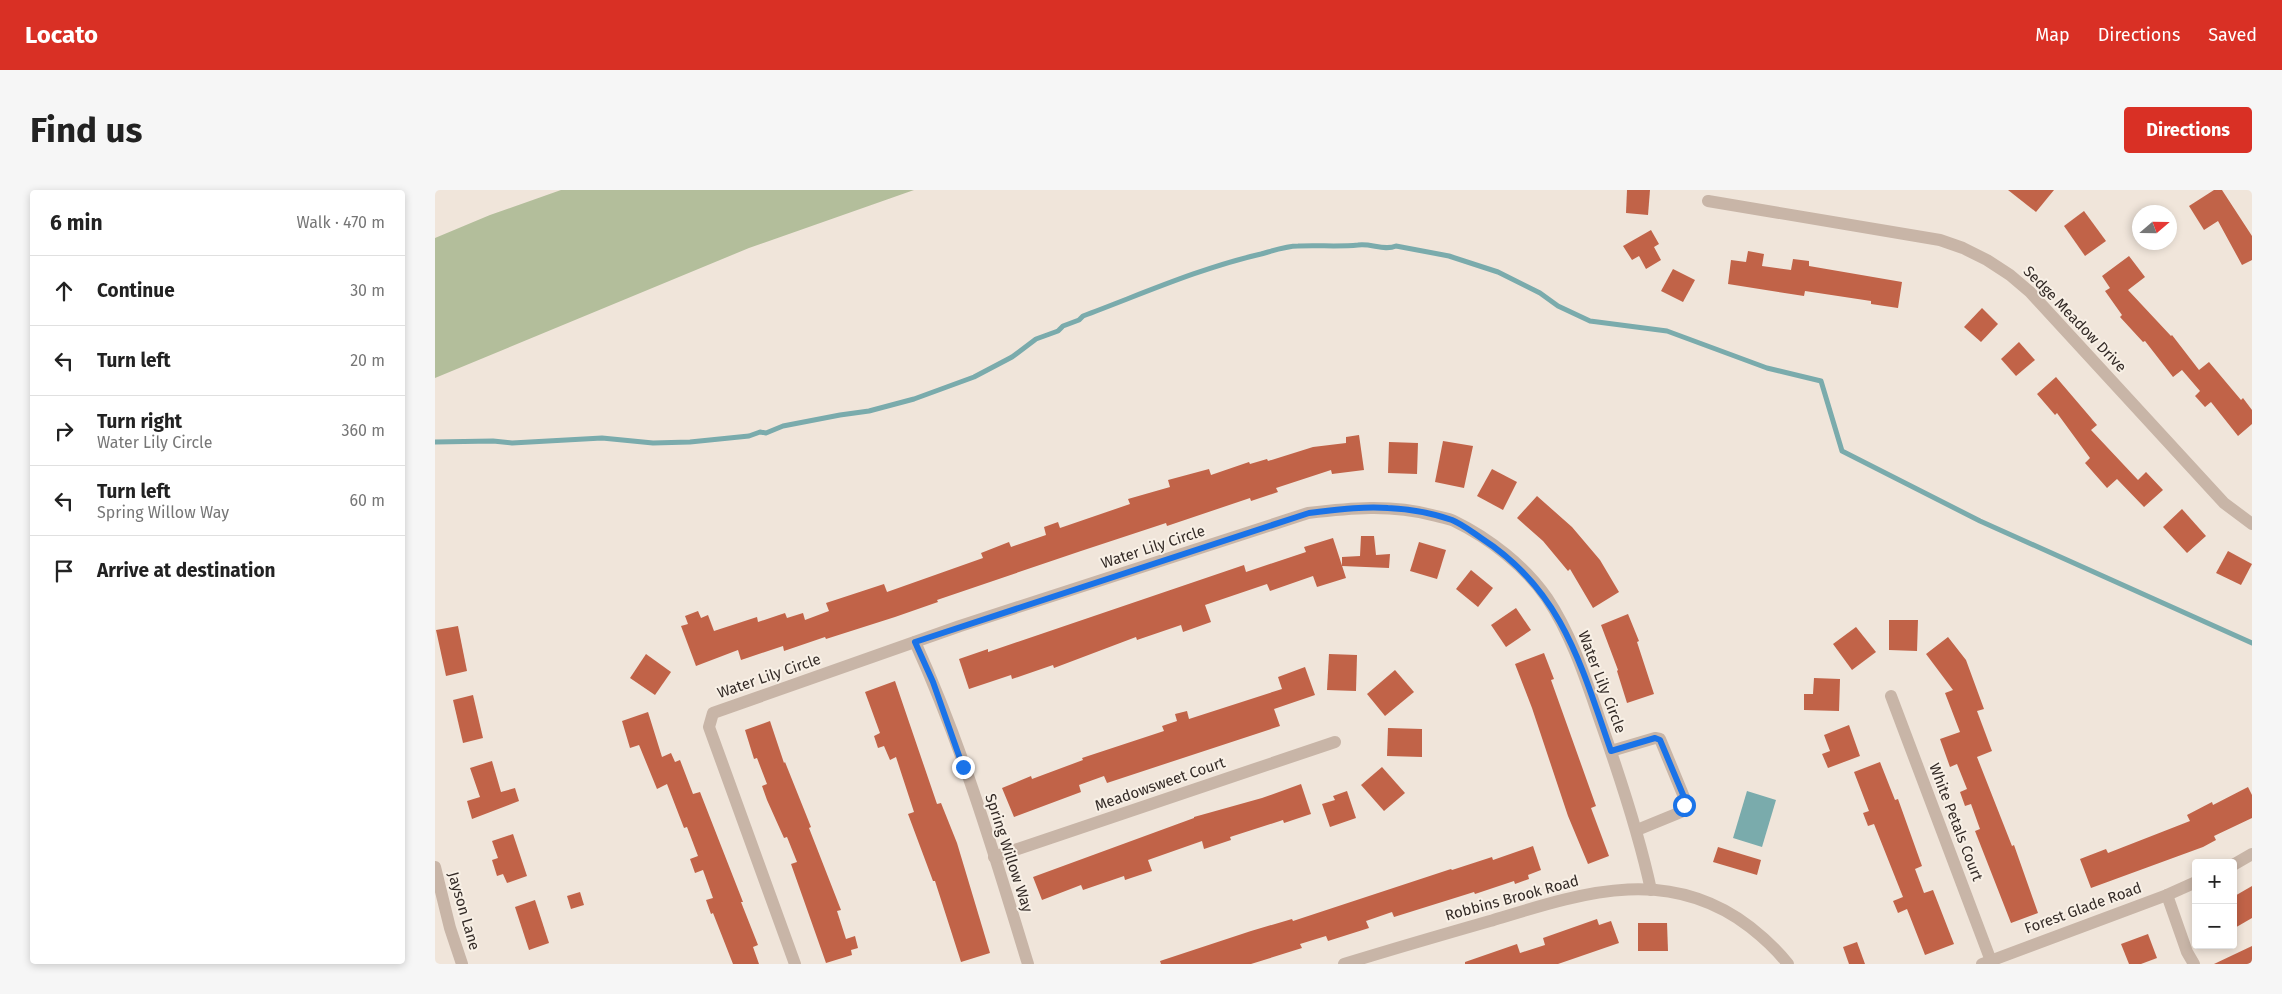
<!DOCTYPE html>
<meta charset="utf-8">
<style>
:root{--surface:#fff;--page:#f6f6f6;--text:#222;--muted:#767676;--line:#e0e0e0;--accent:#d93025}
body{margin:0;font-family:"Fira Sans",sans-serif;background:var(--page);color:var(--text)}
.controls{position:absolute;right:15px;bottom:15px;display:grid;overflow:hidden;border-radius:5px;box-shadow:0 2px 8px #0003}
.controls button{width:45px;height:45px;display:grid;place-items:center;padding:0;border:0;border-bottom:1px solid var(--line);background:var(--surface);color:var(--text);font:25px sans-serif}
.compass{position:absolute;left:1697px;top:15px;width:45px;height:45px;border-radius:50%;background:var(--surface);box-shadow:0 2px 8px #0003;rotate:70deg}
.stop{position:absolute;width:15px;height:15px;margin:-11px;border:4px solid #1a73e8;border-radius:50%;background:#fff}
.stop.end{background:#1a73e8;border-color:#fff;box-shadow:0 1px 5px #0008}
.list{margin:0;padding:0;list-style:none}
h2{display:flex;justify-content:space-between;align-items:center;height:65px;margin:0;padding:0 20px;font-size:21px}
h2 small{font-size:16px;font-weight:400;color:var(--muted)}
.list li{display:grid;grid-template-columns:32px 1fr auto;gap:15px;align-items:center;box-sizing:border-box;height:70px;padding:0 20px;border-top:1px solid var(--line)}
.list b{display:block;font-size:19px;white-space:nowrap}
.list p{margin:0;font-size:16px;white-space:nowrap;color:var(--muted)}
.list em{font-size:16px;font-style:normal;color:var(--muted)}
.icon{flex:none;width:28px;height:28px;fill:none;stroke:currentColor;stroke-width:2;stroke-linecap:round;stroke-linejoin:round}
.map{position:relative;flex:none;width:1817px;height:774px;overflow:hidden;border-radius:5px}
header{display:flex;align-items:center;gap:30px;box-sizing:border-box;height:70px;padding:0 25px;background:var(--accent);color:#fff}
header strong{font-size:24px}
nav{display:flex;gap:28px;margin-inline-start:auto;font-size:18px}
.intro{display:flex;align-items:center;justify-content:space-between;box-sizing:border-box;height:120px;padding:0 30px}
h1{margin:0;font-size:35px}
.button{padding:12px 22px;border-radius:5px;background:var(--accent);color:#fff;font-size:18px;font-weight:700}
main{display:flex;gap:30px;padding:0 30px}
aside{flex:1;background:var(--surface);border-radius:5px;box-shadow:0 2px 8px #0003}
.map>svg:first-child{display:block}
.green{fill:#b3be9b}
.water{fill:#7aabac}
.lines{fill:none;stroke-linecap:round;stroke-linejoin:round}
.stream{stroke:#7aabac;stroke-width:5}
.building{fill:#c16348}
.minor{stroke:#c8b5a7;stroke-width:12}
.route{stroke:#1a73e8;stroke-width:6}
.labels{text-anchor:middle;stroke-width:4;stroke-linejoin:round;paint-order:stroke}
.street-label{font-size:15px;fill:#342b27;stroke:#f8f0e6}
</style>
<header>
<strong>Locato</strong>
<nav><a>Map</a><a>Directions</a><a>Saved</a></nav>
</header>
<div class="intro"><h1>Find us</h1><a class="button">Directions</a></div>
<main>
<aside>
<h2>6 min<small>Walk · 470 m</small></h2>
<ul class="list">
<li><svg class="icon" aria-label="ahead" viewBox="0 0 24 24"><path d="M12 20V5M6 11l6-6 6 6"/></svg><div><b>Continue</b></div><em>30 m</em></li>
<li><svg class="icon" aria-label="left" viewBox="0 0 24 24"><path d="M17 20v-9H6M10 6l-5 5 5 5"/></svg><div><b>Turn left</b></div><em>20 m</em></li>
<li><svg class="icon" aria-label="right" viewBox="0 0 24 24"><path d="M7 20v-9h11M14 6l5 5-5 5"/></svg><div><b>Turn right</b><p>Water Lily Circle</p></div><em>360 m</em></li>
<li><svg class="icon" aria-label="left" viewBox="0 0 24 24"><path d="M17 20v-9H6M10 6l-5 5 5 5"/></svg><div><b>Turn left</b><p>Spring Willow Way</p></div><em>60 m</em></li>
<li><svg class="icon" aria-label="arrive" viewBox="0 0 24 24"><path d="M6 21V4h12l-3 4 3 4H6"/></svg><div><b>Arrive at destination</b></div></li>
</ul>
</aside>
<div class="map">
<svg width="1817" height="774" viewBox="0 0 1817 774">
<rect width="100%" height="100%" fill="#f0e5da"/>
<path class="green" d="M126 0H479L314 58 0 188V48L55 25Z"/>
<path class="water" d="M1312 601 1341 610 1327 657 1298 648Z"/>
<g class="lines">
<path class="stream" d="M0 252 58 251 77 253 167 248 218 253 255 252 314 246 325 242 331 243 348 236 405 225 434 221 479 209 539 187 577 167 601 149 623 141 628 136 644 130 648 126C707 104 765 78 826 64 837 61 851 56 863 56 883 55 904 57 923 55 936 53 949 61 961 56L1014 66 1063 82 1105 103 1123 116 1155 131 1232 141 1332 178 1386 191 1407 261 1545 331 1817 453"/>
</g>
<g class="building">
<path d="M1192 0H1215L1213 25 1191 23Z"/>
<path d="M1573 0H1619L1601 22Z"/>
<path d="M1779 0H1787L1817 46V70L1807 75 1783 31 1769 40 1754 16Z"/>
<path d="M1649 21 1671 51 1650 66 1629 36Z"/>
<path d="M1216 40 1224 54 1219 57 1226 70 1211 79 1204 66 1197 70 1188 56Z"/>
<path d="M1313 61 1329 64 1327 76 1356 80 1358 69 1374 71V76L1467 92 1463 118 1436 114V111L1370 101 1369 106 1293 94 1296 70 1311 72Z"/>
<path d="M1694 66 1710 87 1693 100 1736 146 1737 145 1764 180 1774 172 1806 210 1808 208 1817 220V234L1803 246 1776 212 1770 217 1760 206 1765 201 1747 180 1738 187 1710 151 1708 152 1685 127 1687 125 1670 101 1675 98 1667 86Z"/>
<path d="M1238 79 1260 90 1248 112 1226 101Z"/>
<path d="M1547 118 1563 134 1546 152 1529 137Z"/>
<path d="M1584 152 1600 170 1581 186 1566 169Z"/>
<path d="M1621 187 1662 235 1656 240 1703 290 1711 282 1728 300 1709 317 1682 289 1672 298 1650 273 1655 268 1622 223 1620 225 1602 204Z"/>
<path d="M924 245 929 280 897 284 896 280 841 298 843 302 816 311 815 308 732 336 731 333 646 361 502 410 503 412 460 427 391 449 390 447 349 461 348 456 306 470 303 460 261 476 246 436 253 434 250 426 263 421 266 428 273 425 279 441 322 427 323 432 350 423 352 428 368 423 370 430 394 421 391 413 449 394 452 402 548 368 546 363 574 352 576 357 611 345 609 337 623 332 625 338 695 314 693 309 735 297 733 290 774 279 776 285 814 272 815 274 832 269 833 271 878 257 911 253V247Z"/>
<path d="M1008 251 1038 256 1029 298 1000 292Z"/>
<path d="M954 252 983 253 982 284 953 283Z"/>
<path d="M1057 279 1082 292 1068 320 1042 306Z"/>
<path d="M1102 306 1137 337 1165 370 1184 402 1158 418 1135 379 1133 381 1108 351 1082 328Z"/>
<path d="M1747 319 1771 346 1752 363 1728 337Z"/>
<path d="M926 346H939L941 365 955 364 954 378 907 376V367L925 366Z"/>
<path d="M898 348 911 388 882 397 878 386 835 401 832 394 770 415 776 432 748 442 746 435 702 450 701 447 619 478 618 475 577 489 576 485 534 499 524 469 553 459V462L809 375 811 382 871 362 869 357Z"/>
<path d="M984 352 1011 360 1002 389 975 381Z"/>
<path d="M1793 361 1817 374 1806 395 1781 383Z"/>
<path d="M1036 380 1058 398 1043 417 1021 399Z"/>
<path d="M1081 418 1096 440 1071 457 1056 435Z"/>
<path d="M1193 424 1204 451 1202 452 1219 504 1192 513 1182 481 1183 480 1166 435Z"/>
<path d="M1454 430H1483L1482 461 1454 460Z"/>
<path d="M23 436 32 481 11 486 1 440Z"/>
<path d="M1421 437 1441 462 1417 480 1398 454Z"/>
<path d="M1513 447 1531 470 1549 519 1542 521 1557 561 1542 567 1577 656 1579 655 1603 723 1576 733 1540 641 1545 639 1536 614 1530 616 1525 602 1532 599 1522 574 1515 577 1505 549 1525 542 1510 503 1518 500 1491 464Z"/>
<path d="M1109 463 1119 489 1116 490 1161 616 1156 618 1174 666 1153 674 1133 626 1097 518 1080 474Z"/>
<path d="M211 464 236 482 220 505 195 488Z"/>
<path d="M894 464 922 465 921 501 892 500Z"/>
<path d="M870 477 880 505 839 519 845 536 672 593 669 586 644 595 646 602 579 627 567 598 596 586 597 589 648 570 647 568 729 541 727 536 742 531 740 524 752 521 754 529 847 499 843 487Z"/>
<path d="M960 480 979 502 950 526 932 504Z"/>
<path d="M1379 488 1405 489 1404 521 1369 520V504H1378Z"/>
<path d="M460 491 502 614 506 613 522 653 555 763 526 772 500 691H498L473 624 479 622 461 567 455 570 449 556 443 558 439 546 445 543 430 502Z"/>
<path d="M38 505 48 548 28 553 18 510Z"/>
<path d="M213 522 227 567 236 563 240 572 245 570 258 604 265 602 308 712H306L323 755 318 757 324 774H298L278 723 276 724 271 710 278 708 268 680 260 683 255 669 263 666 252 637 249 638 232 594 222 599 204 555 195 558 187 531Z"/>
<path d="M335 531 349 573 350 572 376 637 374 638 406 720 402 721 411 749 420 746 423 758 416 760 417 765 391 773 356 674 362 672 352 647 349 648 332 610 327 596 332 594 322 568 319 569 310 540Z"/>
<path d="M1414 535 1425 566 1393 578 1387 564 1395 561 1389 545Z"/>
<path d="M953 538 987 539V567L952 566Z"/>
<path d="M57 571 66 602 80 598 84 611 37 629 32 611 45 607 35 578Z"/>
<path d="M1445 572 1460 610 1463 609 1487 676 1480 679 1489 703 1498 700 1519 754 1490 765 1472 719 1463 723 1458 711 1468 707 1439 634 1433 636 1428 623 1434 621 1419 582Z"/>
<path d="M947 577 970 603 949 621 926 595Z"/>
<path d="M866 594 876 624 849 633 848 630 795 647 796 650 769 659 767 651 713 670 717 681 690 690 689 686 648 700 646 695 607 710 598 687 759 628V627L827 608Z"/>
<path d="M1813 597 1817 605V628L1779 646 1781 650 1768 657 1656 698 1645 669 1671 659 1673 663 1755 631 1752 625 1777 612 1778 615Z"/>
<path d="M912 601 921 628 895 637 887 614 900 610 898 606Z"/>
<path d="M78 644 92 686 72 693 68 684 62 686 57 670 63 668 57 651Z"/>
<path d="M1098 656 1106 680 1093 685 1094 689 1080 694 1079 691 1040 704 1039 702 959 727 957 722 931 731 934 738 893 751 891 746 865 754 867 758 816 774H726L725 771 816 741 857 729 858 731 1016 679 1017 680 1057 667 1058 670Z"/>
<path d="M1283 657 1326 670 1322 685 1278 672Z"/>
<path d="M1817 696V728L1798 739V707Z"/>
<path d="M145 702 149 715 136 719 132 706Z"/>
<path d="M100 710 114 753 94 760 80 717Z"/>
<path d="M1162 729 1164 735 1176 731 1184 753 1123 774H1030V772L1082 754 1085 763 1110 755 1108 748Z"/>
<path d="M1203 733H1232L1233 761H1203Z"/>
<path d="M1713 744 1722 768 1706 774H1694L1686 754Z"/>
<path d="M1422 752 1430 774H1414L1408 757Z"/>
<path d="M1817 756V774H1779Z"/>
</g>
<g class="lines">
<g class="minor">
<path d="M1273 11 1505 50 1528 58 1552 70 1575 85 1595 102 1789 313 1817 334"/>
<path d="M480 452C527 555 560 666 593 774"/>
<path d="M1456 506 1556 771"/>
<path d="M1176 561 1220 548 1225 549 1249 607V615L1246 622 1202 640"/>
<path d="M559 667 900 552"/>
<path d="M1798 675 1817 664"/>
<path d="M0 677 15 738 27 774"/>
<path d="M1732 705 1752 762 1759 774"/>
<path d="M360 774 274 537 278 523 525 436 873 323C915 318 956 314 997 325 1004 327 1013 328 1019 331 1054 348 1090 376 1112 408 1138 447 1152 493 1167 536 1186 590 1204 644 1216 700"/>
<path d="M909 774C958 759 1006 745 1055 731 1144 704 1232 673 1315 737 1329 748 1342 760 1353 774"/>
<path d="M1547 774 1732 705 1761 692"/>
</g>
</g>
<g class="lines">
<path class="route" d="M528 577 498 492 480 452 874 323C900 320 927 316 953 318 974 319 997 323 1017 330 1027 334 1037 342 1046 348 1127 400 1146 475 1176 561L1220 548 1225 550 1249 607V615"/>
</g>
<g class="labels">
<g class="street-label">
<text transform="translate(1640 129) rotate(46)" y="5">Sedge Meadow Drive</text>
<text transform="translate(718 357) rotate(-18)" y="5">Water Lily Circle</text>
<text transform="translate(334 486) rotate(-19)" y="5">Water Lily Circle</text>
<text transform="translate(1167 492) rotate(69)" y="5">Water Lily Circle</text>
<text transform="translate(725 594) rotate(-19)" y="5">Meadowsweet Court</text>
<text transform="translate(1521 632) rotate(69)" y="5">White Petals Court</text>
<text transform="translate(574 663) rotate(72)" y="5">Spring Willow Way</text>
<text transform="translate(1077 708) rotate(-15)" y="5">Robbins Brook Road</text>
<text transform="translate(1648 718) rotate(-20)" y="5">Forest Glade Road</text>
<text transform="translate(29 721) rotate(74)" y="5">Jayson Lane</text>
</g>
</g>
</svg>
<div class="controls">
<button>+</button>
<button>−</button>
</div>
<svg class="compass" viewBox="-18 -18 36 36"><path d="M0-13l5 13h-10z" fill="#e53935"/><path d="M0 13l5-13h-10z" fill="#767676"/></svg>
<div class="stop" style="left:1249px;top:615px"></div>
<div class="stop end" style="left:528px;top:577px"></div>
</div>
</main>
